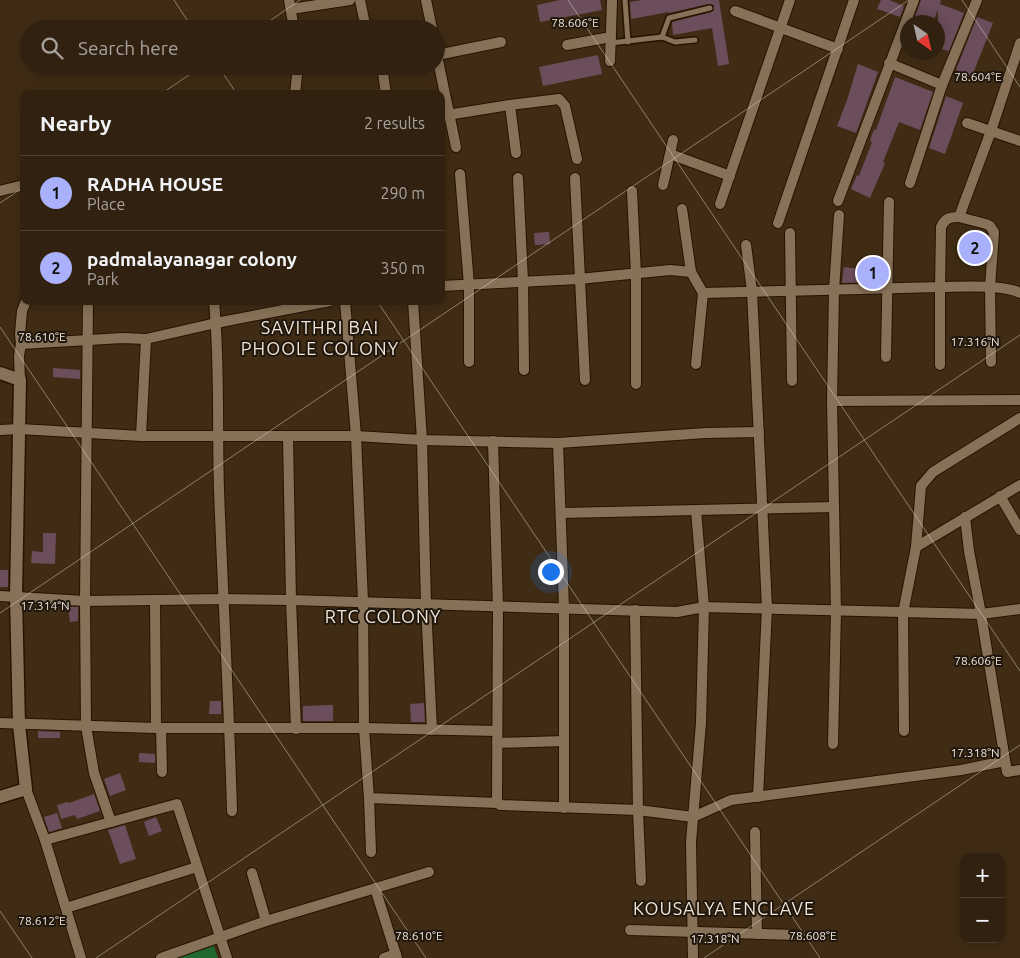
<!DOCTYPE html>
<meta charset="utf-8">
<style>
:root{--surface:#302110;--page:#3c2e1e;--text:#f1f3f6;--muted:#a8a39f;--line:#4b3e30;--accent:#a9b0fc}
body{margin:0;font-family:Ubuntu,sans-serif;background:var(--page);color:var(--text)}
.controls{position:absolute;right:15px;bottom:15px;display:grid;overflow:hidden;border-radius:10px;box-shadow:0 2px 12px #0003}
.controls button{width:45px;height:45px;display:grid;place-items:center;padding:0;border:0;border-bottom:1px solid var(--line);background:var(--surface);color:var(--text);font:25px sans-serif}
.compass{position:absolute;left:900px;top:15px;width:45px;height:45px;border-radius:50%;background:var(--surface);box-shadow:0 2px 12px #0003;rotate:146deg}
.you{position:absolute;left:550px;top:571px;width:18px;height:18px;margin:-12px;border:4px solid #fff;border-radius:50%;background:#1a73e8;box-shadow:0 0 0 8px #1a73e833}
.badge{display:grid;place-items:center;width:32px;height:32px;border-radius:50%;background:var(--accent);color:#111;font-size:16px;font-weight:700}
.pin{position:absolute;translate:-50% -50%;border:2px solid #fff;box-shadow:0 1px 5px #0006}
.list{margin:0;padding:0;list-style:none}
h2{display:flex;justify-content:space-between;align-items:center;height:65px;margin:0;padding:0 20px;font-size:21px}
h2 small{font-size:16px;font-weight:400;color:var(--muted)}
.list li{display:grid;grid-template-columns:32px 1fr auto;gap:15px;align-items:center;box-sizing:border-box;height:75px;padding:0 20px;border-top:1px solid var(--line)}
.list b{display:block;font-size:19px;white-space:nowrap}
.list p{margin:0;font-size:16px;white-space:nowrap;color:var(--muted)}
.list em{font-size:16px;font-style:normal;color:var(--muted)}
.icon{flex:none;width:28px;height:28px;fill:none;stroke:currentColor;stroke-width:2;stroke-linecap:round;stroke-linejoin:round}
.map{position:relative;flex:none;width:1020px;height:958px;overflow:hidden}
.search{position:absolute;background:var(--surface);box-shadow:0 2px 12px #0003;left:20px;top:20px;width:425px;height:55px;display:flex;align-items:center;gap:12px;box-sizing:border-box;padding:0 18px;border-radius:28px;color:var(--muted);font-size:19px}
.panel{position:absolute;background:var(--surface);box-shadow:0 2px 12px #0003;left:20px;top:90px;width:425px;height:215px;border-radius:10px}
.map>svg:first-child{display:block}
.green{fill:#206730}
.building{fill:#6c4d5b}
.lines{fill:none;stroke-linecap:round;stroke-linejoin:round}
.service-casing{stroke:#261400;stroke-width:8}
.minor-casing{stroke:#261400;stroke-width:12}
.tertiary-casing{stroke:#261400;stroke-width:15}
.service{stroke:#877158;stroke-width:5}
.minor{stroke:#877158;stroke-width:10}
.tertiary{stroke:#877158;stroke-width:12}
.ticks{fill:none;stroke:#f0e3d6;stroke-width:1;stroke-opacity:0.45}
.labels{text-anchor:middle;stroke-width:4;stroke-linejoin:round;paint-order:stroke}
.neighbourhood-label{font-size:18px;letter-spacing:1px;fill:#f0e3d6;stroke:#1f170d}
.ticks-label{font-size:12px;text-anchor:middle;fill:#f0e3d6;stroke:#1f170d;stroke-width:4;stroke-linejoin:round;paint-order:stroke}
</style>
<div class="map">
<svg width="1020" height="958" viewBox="0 0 1020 958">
<rect width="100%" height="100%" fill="#402c15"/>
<path class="green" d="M214 946 218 958H176Z"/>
<g class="building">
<path d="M560 0H600L602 10 540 22 537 5Z"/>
<path d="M642 0H719L729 64 718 66 712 28 673 35 672 22 711 12 714 9 713 5 709 4 669 13V12L631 19 630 2Z"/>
<path d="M881 0H889L904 6 900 17 877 9Z"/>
<path d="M921 0H941L940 4 964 13 949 51 938 48V10L933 22H913Z"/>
<path d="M977 17 993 23 972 76 956 70Z"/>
<path d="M598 55 602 74 543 86 539 67Z"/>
<path d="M858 64 878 72 856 133 837 126 847 100Z"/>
<path d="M895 77 933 92 920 130 899 122 883 162 885 163 870 198 851 189 857 175 859 176 872 142 870 141 874 129 876 130Z"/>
<path d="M946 96 963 103 945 154 929 148Z"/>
<path d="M549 232 550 244 535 245 534 233Z"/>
<path d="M844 267 867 270 881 267 880 282 842 283Z"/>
<path d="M53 368 80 370V379L53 377Z"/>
<path d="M43 533H56L55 564 31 563 32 551 43 552Z"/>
<rect x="0" y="570" width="8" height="17"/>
<path d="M68 607H78V621L70 622Z"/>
<path d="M210 701H221V714H209Z"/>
<path d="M424 703 425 722H411L410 704Z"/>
<path d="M333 705V721H303V706Z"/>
<path d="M38 731 60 732V738H38Z"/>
<path d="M139 753 155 754V763L139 762Z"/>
<path d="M120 773 126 790 110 796 104 779Z"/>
<path d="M94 794 100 811 77 819 75 815 61 819 57 805 68 802 69 803Z"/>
<path d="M57 813 62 828 49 832 44 817Z"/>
<path d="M156 817 162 831 149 836 144 822Z"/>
<path d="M125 825 136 859 120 864 108 830Z"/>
</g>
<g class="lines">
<defs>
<g id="service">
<path d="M625 0 628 42"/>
<path d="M662 37 669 18 710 8"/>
<path d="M611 43 662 37 675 42 695 40"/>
</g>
<g id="minor">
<path d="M289 0 294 29"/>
<path d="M360 0 366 29"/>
<path d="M426 0 432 29"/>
<path d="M291 9 350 0"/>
<path d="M735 11 838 49"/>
<path d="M567 45 611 37"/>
<path d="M436 51 456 147"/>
<path d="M437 55 501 42"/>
<path d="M610 61 612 0"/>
<path d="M889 63 942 85"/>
<path d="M382 66 386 94"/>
<path d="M295 94 298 66"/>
<path d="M510 105 516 153"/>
<path d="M441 116 510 105 559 99 565 106 577 159"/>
<path d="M967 123 1020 141"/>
<path d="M670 154 730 176"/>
<path d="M460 174 469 285V362"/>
<path d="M518 178 523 281 524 370"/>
<path d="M575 178 585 380"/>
<path d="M910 183 942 85 977 0"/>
<path d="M663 185 673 140"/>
<path d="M0 191 24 185"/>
<path d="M632 191 636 274V384"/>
<path d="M838 201 914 0"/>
<path d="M720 204 790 0"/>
<path d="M682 209 691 272"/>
<path d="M959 217 986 224 990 226 994 232 990 287 991 362"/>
<path d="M778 223 854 0"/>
<path d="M790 233 792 381"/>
<path d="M746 245 752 291 767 608 758 797"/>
<path d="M441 286 579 279 670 270 691 272 703 293 696 364"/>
<path d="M703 293 940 287 941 227C945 218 950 217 959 217L991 131 1020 43"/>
<path d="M88 301 85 601 86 726 94 773 111 822"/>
<path d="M214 301C220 364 217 427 219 490 223 597 229 704 232 811"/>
<path d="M345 301 356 436 363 602 364 728 369 798 498 803"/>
<path d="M413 301 422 440 426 605 432 730"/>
<path d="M21 344 122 338 146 339 216 323 330 301"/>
<path d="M886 357 889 202"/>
<path d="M940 365V287C959 287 1005 284 1020 293"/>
<path d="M20 380 19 356 21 344 20 334 22 311 26 301"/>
<path d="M832 401 1020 400"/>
<path d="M0 430 20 429 141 436H356L422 440 558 443 706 433 759 432"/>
<path d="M141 436 146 339"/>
<path d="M288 436 291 600 296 729"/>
<path d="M493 441 498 607 497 801 500 805 638 810 693 817 731 800 961 770 1005 761"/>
<path d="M558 443 564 608V808"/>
<path d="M1000 496 1020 530"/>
<path d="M562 513 834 507"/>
<path d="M965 517 969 551 981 614 1007 772 1020 770"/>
<path d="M916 547 1020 485"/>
<path d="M0 596 85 601 223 599 291 600 677 612 704 607 981 614 1020 609"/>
<path d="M155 600 156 728"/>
<path d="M635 610 638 810 641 881"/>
<path d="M0 723 156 728H364L497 731"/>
<path d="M161 728 162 772"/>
<path d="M904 731 903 613 916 547 921 486 933 472 1020 418"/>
<path d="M497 743 564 741"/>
<path d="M833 744 836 611 832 401 834 290 839 215"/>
<path d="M26 789 45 840 81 958"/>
<path d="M369 798 371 852"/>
<path d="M755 832 757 934"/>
<path d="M45 840 177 804 227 958"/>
<path d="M252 873 266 921"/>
<path d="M375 888 397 958"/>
<path d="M66 908 197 867"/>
<path d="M630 930 795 935"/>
<path d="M161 958 266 921 429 872"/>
<path d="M384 958 396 954"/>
<path d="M693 958 691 842 701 723 704 607 696 510"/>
</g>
<path id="tertiary" d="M0 373 20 380 16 596 19 725 26 789 0 797"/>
</defs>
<use href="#service" class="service-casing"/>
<use href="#minor" class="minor-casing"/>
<use href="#tertiary" class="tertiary-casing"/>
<use href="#service" class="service"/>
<use href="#minor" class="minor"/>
<use href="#tertiary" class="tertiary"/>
</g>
<path class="ticks" d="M174 0 193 29M568 0 1020 671M962 0 1020 87M258 29 300 0M218 66 237 94M161 94 202 66M0 203 24 187M377 301 820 958M0 327 426 958M0 613 909 0M0 911 32 958M96 958 1020 335M704 958 1020 745"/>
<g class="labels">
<g class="neighbourhood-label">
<text x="320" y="334">SAVITHRI BAI<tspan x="320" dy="21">PHOOLE COLONY</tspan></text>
<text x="383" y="623">RTC COLONY</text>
<text x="724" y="915">KOUSALYA ENCLAVE</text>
</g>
</g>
<g class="ticks-label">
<text x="575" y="27">78.606°E</text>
<text x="978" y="81">78.604°E</text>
<text x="42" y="341">78.610°E</text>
<text x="975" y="346">17.316°N</text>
<text x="45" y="610">17.314°N</text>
<text x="978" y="665">78.606°E</text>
<text x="975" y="757">17.318°N</text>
<text x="42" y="925">78.612°E</text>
<text x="419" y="940">78.610°E</text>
<text x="813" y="940">78.608°E</text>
<text x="715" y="943">17.318°N</text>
</g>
</svg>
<div class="controls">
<button>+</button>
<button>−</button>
</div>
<svg class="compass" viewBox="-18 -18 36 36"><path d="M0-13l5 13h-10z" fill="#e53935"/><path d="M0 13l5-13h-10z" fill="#a8a39f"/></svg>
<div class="you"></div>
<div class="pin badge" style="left:873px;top:273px">1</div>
<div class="pin badge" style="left:975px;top:248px">2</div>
<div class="search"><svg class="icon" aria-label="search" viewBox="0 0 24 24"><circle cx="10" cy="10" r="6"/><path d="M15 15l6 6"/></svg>Search here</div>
<section class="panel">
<h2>Nearby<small>2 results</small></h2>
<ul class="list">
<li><span class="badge">1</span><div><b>RADHA HOUSE</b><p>Place</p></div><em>290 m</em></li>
<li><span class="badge">2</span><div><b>padmalayanagar colony</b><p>Park</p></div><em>350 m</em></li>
</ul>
</section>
</div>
